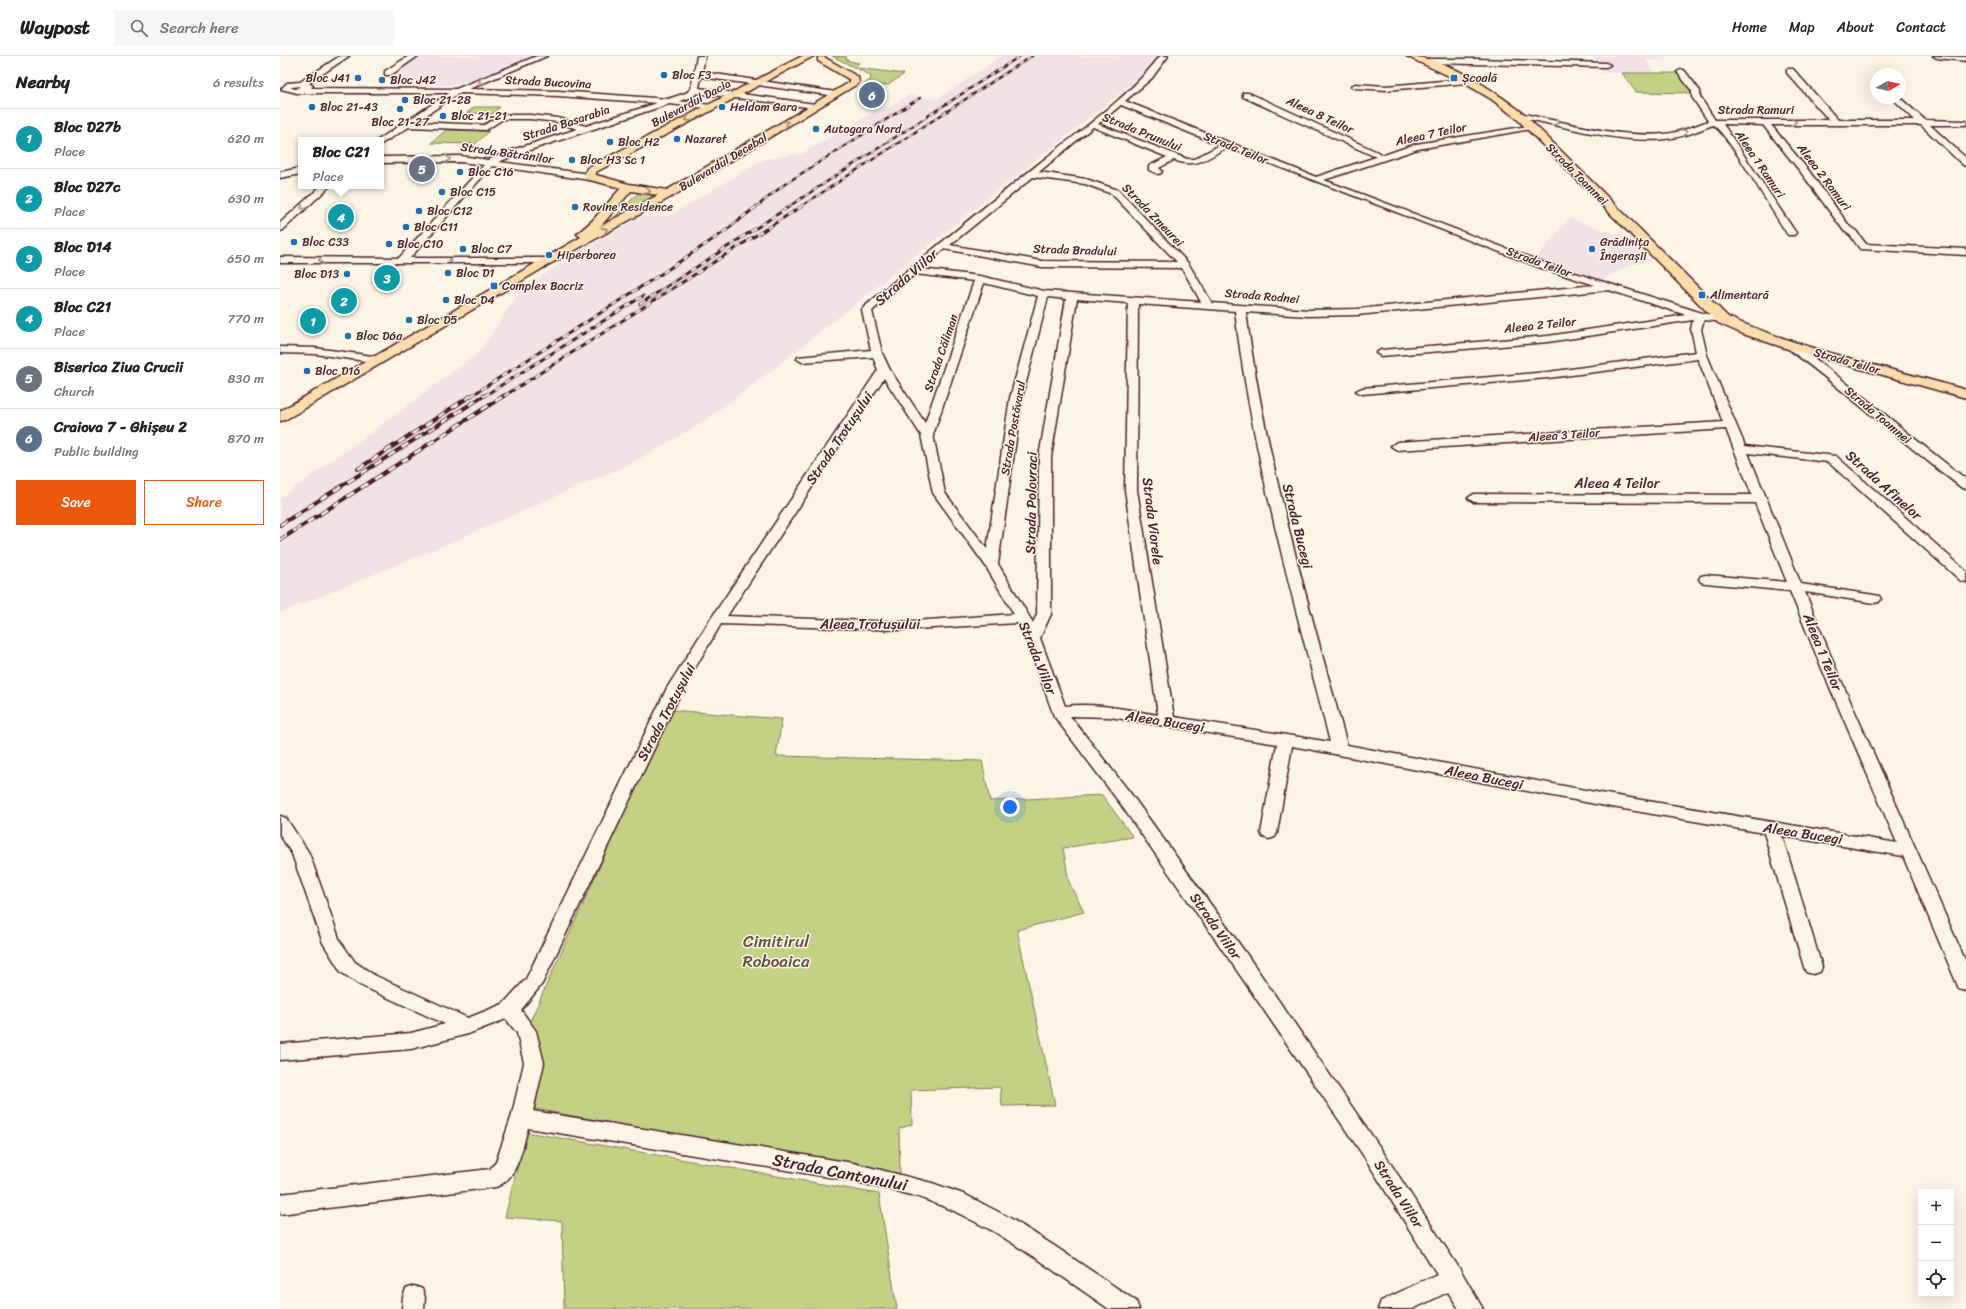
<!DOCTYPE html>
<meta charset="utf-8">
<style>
:root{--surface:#fff;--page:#f6f6f6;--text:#202124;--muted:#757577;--line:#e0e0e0;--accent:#ea580c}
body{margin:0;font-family:Sriracha,sans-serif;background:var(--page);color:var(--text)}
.controls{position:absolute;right:12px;bottom:12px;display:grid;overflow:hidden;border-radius:0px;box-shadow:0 4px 16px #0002}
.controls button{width:36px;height:36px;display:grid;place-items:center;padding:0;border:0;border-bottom:1px solid var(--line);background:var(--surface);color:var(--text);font:20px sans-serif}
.compass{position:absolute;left:1590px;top:12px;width:36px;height:36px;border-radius:50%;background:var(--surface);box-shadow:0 4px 16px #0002;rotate:81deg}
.you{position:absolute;left:730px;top:751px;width:14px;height:14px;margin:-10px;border:3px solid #fff;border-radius:50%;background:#1a73e8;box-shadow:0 0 0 6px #1a73e833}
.badge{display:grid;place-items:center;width:26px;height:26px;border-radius:50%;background:var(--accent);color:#fff;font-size:13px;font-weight:700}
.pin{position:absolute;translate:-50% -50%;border:2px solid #fff;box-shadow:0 1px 4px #0006}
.popup{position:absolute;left:18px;top:81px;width:86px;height:52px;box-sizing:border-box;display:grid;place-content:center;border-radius:0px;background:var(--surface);filter:drop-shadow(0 1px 3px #0005);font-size:13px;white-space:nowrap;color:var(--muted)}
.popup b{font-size:15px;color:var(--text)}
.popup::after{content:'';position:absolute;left:50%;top:100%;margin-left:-8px;border:8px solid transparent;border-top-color:var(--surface)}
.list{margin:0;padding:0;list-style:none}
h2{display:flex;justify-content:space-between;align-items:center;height:52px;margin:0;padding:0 16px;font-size:17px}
h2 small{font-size:13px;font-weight:400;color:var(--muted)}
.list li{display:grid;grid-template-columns:26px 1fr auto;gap:12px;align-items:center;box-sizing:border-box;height:60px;padding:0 16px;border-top:1px solid var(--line)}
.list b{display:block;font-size:15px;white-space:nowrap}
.list p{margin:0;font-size:13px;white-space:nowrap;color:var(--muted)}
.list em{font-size:13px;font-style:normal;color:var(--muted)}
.actions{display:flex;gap:8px;padding:12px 16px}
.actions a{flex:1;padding:9px 0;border:1px solid var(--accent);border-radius:0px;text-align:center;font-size:14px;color:var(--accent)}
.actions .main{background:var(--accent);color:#fff}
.icon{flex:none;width:22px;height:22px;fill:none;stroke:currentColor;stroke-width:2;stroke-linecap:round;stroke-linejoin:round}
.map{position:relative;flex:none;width:1686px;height:1253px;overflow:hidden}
header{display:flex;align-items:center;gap:24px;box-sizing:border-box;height:56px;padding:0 20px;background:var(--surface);border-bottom:1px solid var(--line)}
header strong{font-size:19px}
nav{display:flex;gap:22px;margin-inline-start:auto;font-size:14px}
.search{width:280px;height:36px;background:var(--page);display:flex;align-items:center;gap:10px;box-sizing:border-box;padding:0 14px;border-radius:0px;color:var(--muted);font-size:15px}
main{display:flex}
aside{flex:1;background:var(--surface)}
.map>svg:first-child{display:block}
.built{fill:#f1e3e5}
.green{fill:#c3d185;stroke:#867858}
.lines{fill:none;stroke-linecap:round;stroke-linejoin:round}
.minor-casing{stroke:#4a1f2b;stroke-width:3}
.major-casing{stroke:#4a1f2b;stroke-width:3}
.minor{fill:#fcf5e5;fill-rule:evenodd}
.major{fill:#fbddab;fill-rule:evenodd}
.rail-far2-casing{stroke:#4a1f2b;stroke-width:2.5}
.rail-far1-casing{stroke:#4a1f2b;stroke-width:3}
.rail-casing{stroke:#4a1f2b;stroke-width:4}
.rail-far2{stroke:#fcf5e5;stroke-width:1.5;stroke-dasharray:5;stroke-linecap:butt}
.rail-far1{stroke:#fcf5e5;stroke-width:2;stroke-dasharray:6;stroke-linecap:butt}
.rail{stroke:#fcf5e5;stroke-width:2.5;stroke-dasharray:8;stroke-linecap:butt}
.oneway{stroke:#a38a88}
.oneway2{stroke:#a27e6b}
.poi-dot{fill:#1f6fb2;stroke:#fcf5e5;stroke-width:1.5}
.labels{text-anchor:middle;stroke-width:3;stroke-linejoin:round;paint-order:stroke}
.far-poi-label{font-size:12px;fill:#4a1f2b;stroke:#fcf5e5;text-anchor:start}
.far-street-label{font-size:12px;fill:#4a1f2b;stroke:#fcf5e5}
.street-label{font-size:14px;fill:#4a1f2b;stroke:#fcf5e5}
.near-park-label{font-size:17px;fill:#684c42;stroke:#fcf5e5}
.near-street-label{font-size:17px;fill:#4a1f2b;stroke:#fcf5e5}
</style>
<header>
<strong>Waypost</strong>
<div class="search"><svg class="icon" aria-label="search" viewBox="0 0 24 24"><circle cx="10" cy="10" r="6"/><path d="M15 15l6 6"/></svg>Search here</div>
<nav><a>Home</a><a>Map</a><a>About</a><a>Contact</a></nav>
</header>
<main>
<aside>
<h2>Nearby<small>6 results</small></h2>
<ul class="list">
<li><span class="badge" style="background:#0f9aa8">1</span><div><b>Bloc D27b</b><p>Place</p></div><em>620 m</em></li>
<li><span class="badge" style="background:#0f9aa8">2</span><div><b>Bloc D27c</b><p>Place</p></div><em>630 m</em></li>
<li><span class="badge" style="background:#0f9aa8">3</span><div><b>Bloc D14</b><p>Place</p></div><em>650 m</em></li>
<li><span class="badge" style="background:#0f9aa8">4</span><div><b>Bloc C21</b><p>Place</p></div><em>770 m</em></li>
<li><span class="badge" style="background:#6b7280">5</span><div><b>Biserica Ziua Crucii</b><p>Church</p></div><em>830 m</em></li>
<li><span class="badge" style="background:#5c6f8a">6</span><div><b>Craiova 7 - Ghișeu 2</b><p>Public building</p></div><em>870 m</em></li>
</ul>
<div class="actions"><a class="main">Save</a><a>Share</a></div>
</aside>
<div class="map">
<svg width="1686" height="1253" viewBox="0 0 1686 1253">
<rect width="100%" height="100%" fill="#fcf5e5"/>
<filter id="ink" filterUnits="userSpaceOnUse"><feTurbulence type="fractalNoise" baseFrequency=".025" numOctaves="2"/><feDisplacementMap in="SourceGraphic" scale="8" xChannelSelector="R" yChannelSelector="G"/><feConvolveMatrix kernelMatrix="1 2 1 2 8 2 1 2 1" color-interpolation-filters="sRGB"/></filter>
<g filter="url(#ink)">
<g class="built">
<path d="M139 0H254L183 29H111L126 19 113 18Z"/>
<path d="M722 0H875L860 21 848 31 491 315 420 368 354 406 149 496 0 557V442L107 365 199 296 242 233 304 193 362 160H389L484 103 523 97 603 50 610 51 628 39 657 43Z"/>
<path d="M1313 0H1384L1386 4H1366L1375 17H1322Z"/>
<path d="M1289 162 1351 183 1372 206 1349 209 1322 224 1256 202Z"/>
</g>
<g class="green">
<path d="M552 0 567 1 565 3 569 5 579 7 575 10 579 12 624 18 608 29 582 30 590 24 591 20Z"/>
<path d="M1342 17H1397L1413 37 1356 36Z"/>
<path d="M195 51H220L212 58 187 57Z"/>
<path d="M166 74 209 75 195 88 151 87Z"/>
<path d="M360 135 381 139 337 164 333 163Z"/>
<path d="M390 654 502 663 496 700 702 705 710 745 822 739 853 781 783 792 789 826 804 856 737 874 775 1049 722 1050 720 1031 631 1034 632 1068 619 1073 620 1119 255 1053 263 1004 248 970Z"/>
<path d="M246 1076 599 1138 617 1253H284L282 1165 225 1161Z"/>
</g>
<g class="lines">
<defs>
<g id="minor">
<path d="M60 0H69L29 27 33 30 31 32 176 33 257 0H267L189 33 278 35 388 43 406 37 411 33 417 0H425L422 16 556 36 560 38 556 40 421 21 419 32 535 48 539 50 535 52 417 37 412 41 399 45 431 49 435 51 434 53 389 48 235 99 219 106 310 118 314 121 310 124 212 110 130 202H266L271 205 269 207H0V201L119 202 204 109 181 106 101 107V101L181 100 208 104 229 95 297 73 277 66 250 63H223L206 74 129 71 101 88V84H98L169 37H17L1 33 7 27 20 26ZM21 30 16 33 11 32 12 31ZM179 37 278 40 377 47 306 70 278 62 250 59H221L204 69 136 66Z"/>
<path d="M129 0H138L111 19H105V15Z"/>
<path d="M880 0H888L872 22 845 45 1036 121 1096 101 963 41V37H969L1104 99 1136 88 1254 69V73H1251L1138 93 1044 124 1270 209 1422 257 1447 262 1448 264 1447 266 1424 264 1421 273 1427 299 1465 390 1556 400 1686 515V526L1681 525 1548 406 1468 397 1521 528 1594 539 1599 540 1601 543 1599 546 1594 547 1525 536 1556 613 1686 906V935L1679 933 1677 928 1623 800 1502 780 1542 911 1540 916 1533 918 1526 916 1524 911 1484 777 1326 750 1012 690 997 777 995 781 989 783 983 781 981 777 997 688 830 661 790 660 851 738 965 896 1099 1090 1181 1215 1203 1253H1179L1168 1236 1133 1253H1098L1101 1245 1157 1218 1085 1102 951 906 839 746 774 660 746 582 738 567 619 574 441 568 403 632 262 928 241 954 256 975 264 1007 253 1055 573 1107 652 1127 686 1139 730 1162 773 1189 856 1245 859 1253H829L757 1203 715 1176 670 1153 639 1141 573 1125 248 1072C242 1092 238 1123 216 1131L0 1158V1138L210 1113 216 1106 231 1062 244 1007 237 977 226 963 188 978 131 993 0 1004V988L131 977 165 968 80 929 61 916 43 887 12 798 0 779V760L6 762 29 797 60 885 75 906 94 919 188 962 223 948 246 923 387 632 430 564 598 314 593 301 522 306 517 303 518 301 591 294 582 254 583 252C643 201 704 151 766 102 805 71 850 40 880 0ZM841 49 940 89 914 103H907L818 68ZM813 71 887 101 869 110V114L878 118 881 117 882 115 879 112 894 104C916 113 928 102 947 91L1264 213 1315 229 1077 253 1028 254 932 247 908 207 838 134 806 123 759 116ZM753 121 805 128 832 138 897 206 762 205 670 189ZM664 193 762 211 902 212 921 246 764 235 700 220 641 213ZM635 218 694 225 645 367 610 314 602 297 592 255ZM704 227 758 240 730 342 707 493 665 437 653 379ZM1329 234 1406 259 1268 280 1101 294 1096 297 1101 300 1268 286 1413 264 1411 273 1416 296 1268 316 1082 332 1076 335 1082 338 1268 322 1418 303 1443 366 1117 386 1111 390 1117 394 1446 373 1472 439 1194 438 1188 442 1194 446 1475 447 1507 526 1426 519 1421 520 1419 523 1421 526 1426 527 1510 535 1542 613 1617 787 1326 738 1067 689C1028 546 985 403 966 256L1028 260 1077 259ZM768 241 786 243 759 401 757 558 753 567 718 508 742 342ZM797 243 848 247 845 434 878 659C848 654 816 646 785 650L760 582 771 558V401ZM858 248 955 255C972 401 1014 544 1050 686L894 661 857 434ZM604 322 641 379 653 437 705 509 734 558 619 566 447 560Z"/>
<path d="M1653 0 1686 1V5L1657 2Z"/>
<path d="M1144 3H1197L1326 7 1330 9 1326 11 1147 7H1144Z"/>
<path d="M1507 13H1513L1558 64H1635L1612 42H1620L1645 64 1686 65V69H1650L1686 102V110L1683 109 1641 69H1491L1529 115 1570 171 1576 175 1586 188 1686 193V199L1580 193 1570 179 1564 175 1523 119 1483 69 1443 68 1516 177 1514 179H1508C1495 160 1447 76 1433 69 1417 75 1402 82 1385 83 1341 88 1283 70 1239 61L1235 59 1239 57C1285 66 1337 82 1384 78 1399 77 1414 70 1428 65L1412 41V35L1397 16 1401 14H1404L1420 35V41L1435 64H1549L1507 17Z"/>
<path d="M1185 23 1189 25 1188 27 1106 34 1075 32 1071 30 1075 28 1106 30Z"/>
<path d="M21 112V118L0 122V116Z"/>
<path d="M41 130H50L3 174 0 175V167Z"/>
<path d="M1510 286 1514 287C1573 330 1628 379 1686 423V433L1682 432C1622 386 1566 336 1506 291L1505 289 1506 287Z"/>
<path d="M0 291 35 292 100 301 106 304 100 307 35 298 0 297Z"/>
<path d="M134 1230 142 1233 145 1241 144 1253H122L123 1241 126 1233Z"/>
</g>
<g id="major">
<path d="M522 0H534L316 116V119L349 128 387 134 570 26V24L538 5V1H544L578 21 579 27 393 140 270 208 5 364 0 365V355L301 181 297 178 312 165 341 132 306 123 304 121 307 112ZM351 135 378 139 319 171H320Z"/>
<path d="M1126 0C1165 0 1213 34 1243 57L1448 261C1523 294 1607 311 1686 334V342L1505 292 1463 278 1438 267 1235 61 1211 43 1184 27Z"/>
</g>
</defs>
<use href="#minor" class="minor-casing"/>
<use href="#major" class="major-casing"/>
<use href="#minor" class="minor"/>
<use href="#major" class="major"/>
<defs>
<g id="rail-far2">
<path d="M476 151 505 128 640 42"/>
<path d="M508 151 740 0"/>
<path d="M520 151 752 0"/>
</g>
<g id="rail-far1">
<path d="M360 248 510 150"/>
<path d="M191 340 381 218 444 176 477 150"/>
<path d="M204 340 363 240"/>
<path d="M224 340 522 150"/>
</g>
<g id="rail">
<path d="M78 413 192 339"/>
<path d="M0 469 205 339"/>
<path d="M0 484 225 339"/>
</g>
</defs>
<use href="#rail-far2" class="rail-far2-casing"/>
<use href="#rail-far1" class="rail-far1-casing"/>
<use href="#rail" class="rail-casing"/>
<use href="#rail-far2" class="rail-far2"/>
<use href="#rail-far1" class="rail-far1"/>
<use href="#rail" class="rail"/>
</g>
<defs><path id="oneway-chevron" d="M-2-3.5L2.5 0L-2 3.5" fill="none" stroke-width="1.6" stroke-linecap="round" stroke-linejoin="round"/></defs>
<g class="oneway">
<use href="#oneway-chevron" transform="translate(201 25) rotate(158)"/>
<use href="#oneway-chevron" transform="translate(1277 66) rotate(12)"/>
<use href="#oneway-chevron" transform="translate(1514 66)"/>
<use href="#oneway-chevron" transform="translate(1405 76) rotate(-20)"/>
<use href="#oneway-chevron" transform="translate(168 103) rotate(2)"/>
<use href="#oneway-chevron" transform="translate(23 151) rotate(137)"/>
<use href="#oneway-chevron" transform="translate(41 204) rotate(-180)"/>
<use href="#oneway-chevron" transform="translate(171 204) rotate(-180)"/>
</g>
<g class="oneway2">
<use href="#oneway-chevron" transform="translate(408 63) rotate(152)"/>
<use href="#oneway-chevron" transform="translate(506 67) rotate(-31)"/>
<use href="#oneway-chevron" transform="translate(368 135) rotate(10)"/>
<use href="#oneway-chevron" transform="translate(325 174) rotate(-28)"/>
</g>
</g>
<g class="poi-dot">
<circle cx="384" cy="19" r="4"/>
<circle cx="78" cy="22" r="4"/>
<rect x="1170" y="18" width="8" height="8" rx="2"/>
<circle cx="102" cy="24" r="4"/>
<circle cx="125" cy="44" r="4"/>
<circle cx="32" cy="51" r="4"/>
<circle cx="442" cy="51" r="4"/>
<circle cx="120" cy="53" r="4"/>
<circle cx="163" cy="60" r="4"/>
<circle cx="536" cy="73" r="4"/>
<circle cx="397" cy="83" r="4"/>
<circle cx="330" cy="86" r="4"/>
<circle cx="292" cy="104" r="4"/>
<circle cx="180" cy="116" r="4"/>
<circle cx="162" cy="136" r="4"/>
<circle cx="295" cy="151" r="4"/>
<circle cx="139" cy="155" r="4"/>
<circle cx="126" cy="171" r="4"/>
<circle cx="14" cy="186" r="4"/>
<circle cx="109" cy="188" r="4"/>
<circle cx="183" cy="193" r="4"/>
<circle cx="1312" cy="193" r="4"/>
<circle cx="269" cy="199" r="4"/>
<circle cx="168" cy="217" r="4"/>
<circle cx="67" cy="218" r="4"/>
<rect x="210" y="226" width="8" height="8" rx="2"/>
<rect x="1418" y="235" width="8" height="8" rx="2"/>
<circle cx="166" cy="244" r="4"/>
<circle cx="129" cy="264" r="4"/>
<circle cx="68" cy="280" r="4"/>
<circle cx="27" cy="315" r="4"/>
</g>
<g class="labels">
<g class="far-poi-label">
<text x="392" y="23">Bloc F3</text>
<text x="70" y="26" text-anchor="end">Bloc J41</text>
<text x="1182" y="26">Școală</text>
<text x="110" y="28">Bloc J42</text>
<text x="133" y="48">Bloc 21-28</text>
<text x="40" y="55">Bloc 21-43</text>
<text x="450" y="55">Heldom Gara</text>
<text x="171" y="64">Bloc 21-21</text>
<text x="120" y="70" text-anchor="middle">Bloc 21-27</text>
<text x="544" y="77">Autogara Nord</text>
<text x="405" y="87">Nazaret</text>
<text x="338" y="90">Bloc H2</text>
<text x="300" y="108">Bloc H3 Sc 1</text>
<text x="188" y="120">Bloc C16</text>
<text x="170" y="140">Bloc C15</text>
<text x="303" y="155">Rovine Residence</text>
<text x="147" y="159">Bloc C12</text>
<text x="134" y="175">Bloc C11</text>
<text x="22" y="190">Bloc C33</text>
<text x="1320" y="190">Grădinița<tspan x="1320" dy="14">Îngerașii</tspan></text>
<text x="117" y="192">Bloc C10</text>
<text x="191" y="197">Bloc C7</text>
<text x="277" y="203">Hiperborea</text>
<text x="176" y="221">Bloc D1</text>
<text x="59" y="222" text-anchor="end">Bloc D13</text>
<text x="222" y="234">Complex Bacriz</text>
<text x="1430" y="243">Alimentară</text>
<text x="174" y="248">Bloc D4</text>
<text x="137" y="268">Bloc D5</text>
<text x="76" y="284">Bloc D6a</text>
<text x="35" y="319">Bloc D16</text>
</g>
<g class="far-street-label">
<text transform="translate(268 26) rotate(3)" y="4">Strada Bucovina</text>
<text transform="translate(411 47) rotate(-28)" y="4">Bulevardul Dacia</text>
<text x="1476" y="58">Strada Ramuri</text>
<text transform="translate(1040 59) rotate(25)" y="4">Aleea 8 Teilor</text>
<text transform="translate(286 67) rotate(-18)" y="4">Strada Basarabia</text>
<text transform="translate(862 76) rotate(22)" y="4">Strada Prunului</text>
<text transform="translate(1151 78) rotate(-12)" y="4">Aleea 7 Teilor</text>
<text transform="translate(956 92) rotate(22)" y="4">Strada Teilor</text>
<text transform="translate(227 97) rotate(8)" y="4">Strada Bătrânilor</text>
<text transform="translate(443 106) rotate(-31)" y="4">Bulevardul Decebal</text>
<text transform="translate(1480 108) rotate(56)" y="4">Aleea 1 Ramuri</text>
<text transform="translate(1297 118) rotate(45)" y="4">Strada Toamnei</text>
<text transform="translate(1544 121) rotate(53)" y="4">Aleea 2 Ramuri</text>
<text transform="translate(873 159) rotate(46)" y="4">Strada Zmeurei</text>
<text transform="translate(795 194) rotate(2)" y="4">Strada Bradului</text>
<text transform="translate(1259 206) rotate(20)" y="4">Strada Teilor</text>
<text transform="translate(982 240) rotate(5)" y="4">Strada Rodnei</text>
<text transform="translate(1260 269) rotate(-6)" y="4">Aleea 2 Teilor</text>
<text transform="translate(661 297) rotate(-71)" y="4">Strada Căliman</text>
<text transform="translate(1567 305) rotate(16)" y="4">Strada Teilor</text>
<text transform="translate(1598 359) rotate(40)" y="4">Strada Toamnei</text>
<text transform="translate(733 372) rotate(-80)" y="4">Strada Postăvarul</text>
<text transform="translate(1284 379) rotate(-4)" y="4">Aleea 3 Teilor</text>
</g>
<g class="street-label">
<text transform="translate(626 221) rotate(-41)" y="5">Strada Viilor</text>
<text transform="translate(559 382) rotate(-56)" y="5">Strada Trotușului</text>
<text x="1337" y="432">Aleea 4 Teilor</text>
<text transform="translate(1604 429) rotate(42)" y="5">Strada Afinelor</text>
<text transform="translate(751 447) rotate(-89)" y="5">Strada Polovraci</text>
<text transform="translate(873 465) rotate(83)" y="5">Strada Viorele</text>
<text transform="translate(1018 470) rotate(76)" y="5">Strada Bucegi</text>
<text x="590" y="573">Aleea Trotușului</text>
<text transform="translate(1543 596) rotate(68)" y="5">Aleea 1 Teilor</text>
<text transform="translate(758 602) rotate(68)" y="5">Strada Viilor</text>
<text transform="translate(386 656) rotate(-62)" y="5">Strada Trotușului</text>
<text transform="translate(885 665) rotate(9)" y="5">Aleea Bucegi</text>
<text transform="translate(1204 721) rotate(11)" y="5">Aleea Bucegi</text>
<text transform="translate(1523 777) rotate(9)" y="5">Aleea Bucegi</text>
<text transform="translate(936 870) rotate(55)" y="5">Strada Viilor</text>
<text transform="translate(1119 1138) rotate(57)" y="5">Strada Viilor</text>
</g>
<g class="near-park-label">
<text x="496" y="891">Cimitirul<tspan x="496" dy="20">Roboaica</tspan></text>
</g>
<g class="near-street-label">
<text transform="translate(560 1116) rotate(11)" y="6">Strada Cantonului</text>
</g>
</g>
</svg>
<div class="controls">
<button>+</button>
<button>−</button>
<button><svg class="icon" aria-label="locate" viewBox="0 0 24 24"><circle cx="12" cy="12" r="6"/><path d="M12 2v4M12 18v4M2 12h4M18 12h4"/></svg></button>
</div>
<svg class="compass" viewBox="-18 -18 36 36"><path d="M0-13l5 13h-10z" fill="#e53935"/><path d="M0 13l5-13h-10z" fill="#757577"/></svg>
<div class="you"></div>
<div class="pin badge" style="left:33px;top:265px;background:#0f9aa8">1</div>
<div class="pin badge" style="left:64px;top:245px;background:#0f9aa8">2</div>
<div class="pin badge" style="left:107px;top:222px;background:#0f9aa8">3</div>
<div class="pin badge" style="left:61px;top:161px;background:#0f9aa8">4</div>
<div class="popup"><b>Bloc C21</b>Place</div>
<div class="pin badge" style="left:142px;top:113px;background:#6b7280">5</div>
<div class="pin badge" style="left:592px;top:39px;background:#5c6f8a">6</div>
</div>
</main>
